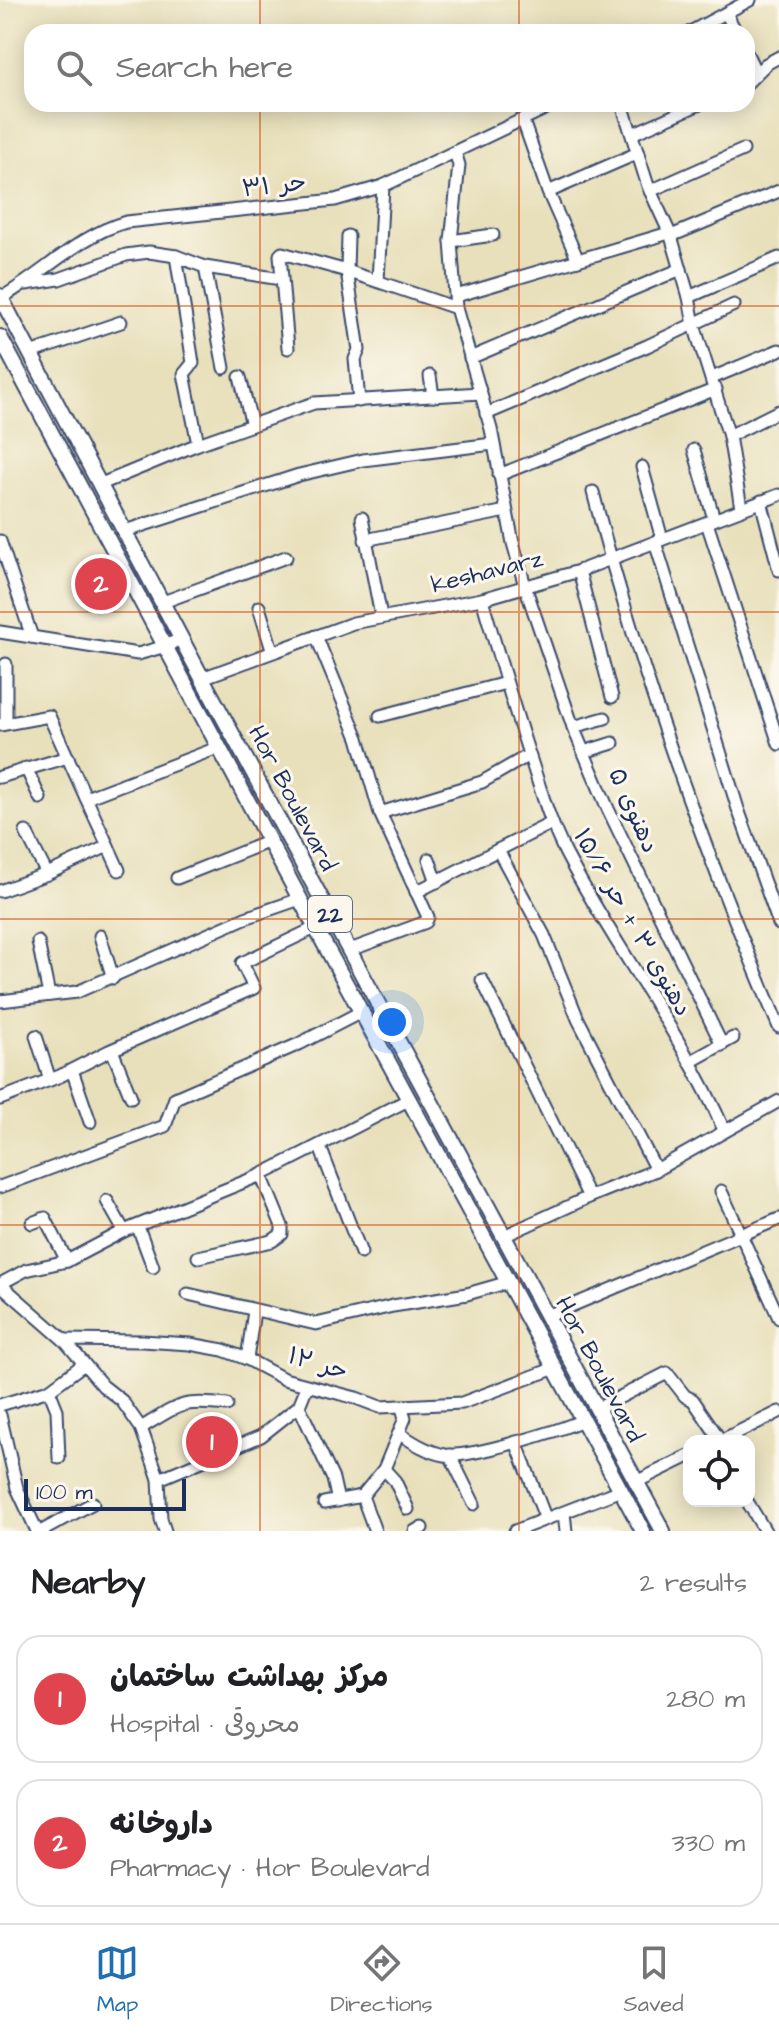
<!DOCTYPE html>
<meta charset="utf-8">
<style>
:root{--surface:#fff;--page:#f6f6f6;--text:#202124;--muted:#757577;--line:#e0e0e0;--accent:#1f6fb2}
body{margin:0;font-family:"Architects Daughter","Playpen Sans Arabic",sans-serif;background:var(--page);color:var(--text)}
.controls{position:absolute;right:24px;bottom:24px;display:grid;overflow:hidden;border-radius:16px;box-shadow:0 4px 20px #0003}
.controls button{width:72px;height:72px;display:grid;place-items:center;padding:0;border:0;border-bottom:2px solid var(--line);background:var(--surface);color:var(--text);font:40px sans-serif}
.scale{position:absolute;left:24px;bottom:20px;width:162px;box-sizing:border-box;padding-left:8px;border:4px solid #1b2f5e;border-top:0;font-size:22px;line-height:28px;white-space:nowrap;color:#1b2f5e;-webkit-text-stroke:6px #fbf7ec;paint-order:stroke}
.you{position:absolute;left:392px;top:1022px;width:28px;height:28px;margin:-20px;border:6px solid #fff;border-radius:50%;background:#1a73e8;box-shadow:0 0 0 12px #1a73e833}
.badge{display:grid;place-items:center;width:52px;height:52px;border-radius:50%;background:var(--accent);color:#fff;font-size:26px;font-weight:700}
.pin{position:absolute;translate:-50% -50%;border:4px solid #fff;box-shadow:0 2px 8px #0006}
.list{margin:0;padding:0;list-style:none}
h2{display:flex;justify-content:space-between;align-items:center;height:104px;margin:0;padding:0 32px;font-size:34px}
h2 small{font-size:26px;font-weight:400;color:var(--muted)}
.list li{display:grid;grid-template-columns:52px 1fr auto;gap:24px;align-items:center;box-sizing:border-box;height:128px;margin:0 16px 16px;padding:0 16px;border:2px solid var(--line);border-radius:24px}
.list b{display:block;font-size:30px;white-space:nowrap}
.list p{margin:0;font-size:26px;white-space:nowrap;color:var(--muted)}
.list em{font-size:26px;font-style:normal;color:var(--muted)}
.icon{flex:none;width:44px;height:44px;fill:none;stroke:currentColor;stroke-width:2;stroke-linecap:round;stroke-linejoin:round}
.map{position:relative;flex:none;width:779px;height:1531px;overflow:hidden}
.search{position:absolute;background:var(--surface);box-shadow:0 4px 20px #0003;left:24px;right:24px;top:24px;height:88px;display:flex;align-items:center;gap:20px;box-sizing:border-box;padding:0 28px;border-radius:24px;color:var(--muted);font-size:30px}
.sheet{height:392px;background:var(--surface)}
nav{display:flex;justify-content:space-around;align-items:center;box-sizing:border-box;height:112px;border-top:2px solid var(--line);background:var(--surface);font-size:22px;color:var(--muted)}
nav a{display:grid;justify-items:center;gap:4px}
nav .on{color:var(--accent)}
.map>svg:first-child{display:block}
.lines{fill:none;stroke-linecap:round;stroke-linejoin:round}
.minor-casing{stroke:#3a4a6c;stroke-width:15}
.major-casing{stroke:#3a4a6c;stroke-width:18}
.minor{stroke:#fff;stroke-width:11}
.major{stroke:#fff;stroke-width:14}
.grid{fill:none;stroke:#d45514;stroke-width:2;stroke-opacity:0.55}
.labels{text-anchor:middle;stroke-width:6;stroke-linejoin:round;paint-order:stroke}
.shield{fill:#fbf7ec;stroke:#5e6b89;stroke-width:2}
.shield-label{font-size:22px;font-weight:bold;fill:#1b2f5e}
.street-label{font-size:24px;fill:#1b2f5e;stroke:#fbf7ec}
</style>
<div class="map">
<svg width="779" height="1531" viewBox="0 0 779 1531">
<rect width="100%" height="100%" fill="#fbf7ec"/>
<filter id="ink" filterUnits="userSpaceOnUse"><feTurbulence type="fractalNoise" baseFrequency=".0125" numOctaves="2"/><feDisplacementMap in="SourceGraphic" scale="16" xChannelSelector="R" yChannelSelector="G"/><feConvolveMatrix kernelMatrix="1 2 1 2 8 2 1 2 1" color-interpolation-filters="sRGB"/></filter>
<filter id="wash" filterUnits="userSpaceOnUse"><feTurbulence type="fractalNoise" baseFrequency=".006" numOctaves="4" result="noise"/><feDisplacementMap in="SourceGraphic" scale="32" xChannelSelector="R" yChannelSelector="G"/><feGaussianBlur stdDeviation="1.8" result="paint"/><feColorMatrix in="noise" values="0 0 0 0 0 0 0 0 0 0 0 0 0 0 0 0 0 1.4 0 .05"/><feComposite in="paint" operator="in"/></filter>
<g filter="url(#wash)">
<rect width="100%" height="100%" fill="#e8e0bb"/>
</g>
<g filter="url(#ink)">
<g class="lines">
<defs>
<g id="minor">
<path d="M726 13 736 32"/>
<path d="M690 32 750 0"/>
<path d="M747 54 756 73"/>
<path d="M747 83 766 64 779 57"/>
<path d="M622 104 648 186 671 236 689 297 694 325 729 436 741 508"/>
<path d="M523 121 548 192 578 260"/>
<path d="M632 134 700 104"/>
<path d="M455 152 459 165 451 241 456 308 491 429 513 543 525 586 573 727 608 809 722 1045"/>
<path d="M650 191 743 150"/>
<path d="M548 192 638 153"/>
<path d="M348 236 347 271 359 350 355 359 359 401"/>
<path d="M671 236 779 191"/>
<path d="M451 241 493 235"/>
<path d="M176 256 193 363 184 374 198 444"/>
<path d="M205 267 224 368"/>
<path d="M378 281 383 186"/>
<path d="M26 284 59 279 126 255 149 252 176 256 205 267 281 279"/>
<path d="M456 296 669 233"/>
<path d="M689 297 779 258"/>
<path d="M1 298C43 274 79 235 126 222L335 200 383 186 555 104"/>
<path d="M288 348 280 255 282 253 347 271 456 308"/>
<path d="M30 353 121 322"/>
<path d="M470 358 681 269"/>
<path d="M430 376 433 396"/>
<path d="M240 377 252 425"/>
<path d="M712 378 779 350"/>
<path d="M486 414 647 346 734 305"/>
<path d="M729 436 779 411"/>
<path d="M694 450 714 519"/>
<path d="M642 467 662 539"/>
<path d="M499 475 716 389"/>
<path d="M101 484 198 444 314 403 481 393"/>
<path d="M593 492C640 675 705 854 779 1027"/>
<path d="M761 501 779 570"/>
<path d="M362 518 381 616"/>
<path d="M707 523 779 744"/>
<path d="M125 531 299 475 363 460 493 444"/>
<path d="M365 540 506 511"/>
<path d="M0 541 32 637"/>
<path d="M655 542 738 809 779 924"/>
<path d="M579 571 612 697"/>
<path d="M482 599C498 654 514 709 532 763 542 794 551 825 566 854 615 948 682 1033 724 1130"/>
<path d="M163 602 286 557"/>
<path d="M259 607 272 650"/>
<path d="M0 632 138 654 166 646 182 638"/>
<path d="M316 636 358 738 380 813 428 917 426 922 350 950"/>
<path d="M202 678 353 623 482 599 579 571 779 495"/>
<path d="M380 716 506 683"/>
<path d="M6 723V664"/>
<path d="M0 725 49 716 86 798 220 747"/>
<path d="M573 727 605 718"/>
<path d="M584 752 613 743"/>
<path d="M26 768 40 798"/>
<path d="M0 777 68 757"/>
<path d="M86 798 119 870"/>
<path d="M380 813 482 782 529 755"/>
<path d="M26 832 47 874"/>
<path d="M498 850 552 823"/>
<path d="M429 859 437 882"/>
<path d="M177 878 270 841"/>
<path d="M0 891 47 874 108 846"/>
<path d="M416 892 498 850 544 935 578 1019 656 1170"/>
<path d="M100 936 113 978"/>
<path d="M38 942 49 995"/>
<path d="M482 980 589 1197"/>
<path d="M0 1001 77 992 245 918 300 899"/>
<path d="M36 1036 50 1080"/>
<path d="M112 1050 131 1097"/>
<path d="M690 1062 733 1038"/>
<path d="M72 1070 90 1122"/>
<path d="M0 1099 60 1076 109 1051 254 988 242 963 317 927"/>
<path d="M320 1147 361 1253"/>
<path d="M0 1187 165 1126 175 1098 299 1044 363 1011"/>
<path d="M721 1191 779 1318"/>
<path d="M107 1201 124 1231"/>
<path d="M32 1223 45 1218 67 1261"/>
<path d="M138 1227 153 1267"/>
<path d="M504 1236 589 1197 656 1170 779 1101"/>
<path d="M198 1257 272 1241 282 1234V1226L261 1175"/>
<path d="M0 1284 26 1270 67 1261 124 1231 261 1175 410 1099"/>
<path d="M0 1284 64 1340 103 1386 122 1401 141 1428 159 1479 161 1519 165 1531"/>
<path d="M188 1294 316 1324 393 1306 467 1294 509 1282"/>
<path d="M547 1316 779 1219"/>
<path d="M64 1340 142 1341 190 1344 223 1350 247 1359 284 1379 356 1398 380 1407 462 1403 555 1368"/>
<path d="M247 1359 254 1311"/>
<path d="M49 1390 57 1410 59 1458"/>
<path d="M0 1405 49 1390 84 1364"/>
<path d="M299 1406 333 1479 338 1501"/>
<path d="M597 1409 667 1373 685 1396 693 1400 721 1441"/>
<path d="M0 1415 17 1488 37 1531"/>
<path d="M141 1428C180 1404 181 1400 227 1405"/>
<path d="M400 1434C414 1443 428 1452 445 1455 471 1458 558 1431 583 1420"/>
<path d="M720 1441 779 1412"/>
<path d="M516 1442 545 1517"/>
<path d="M450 1455 474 1504"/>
<path d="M384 1469 395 1481 408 1509"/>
<path d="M159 1479 261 1436 299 1406 307 1386"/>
<path d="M636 1482 689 1456"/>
<path d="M362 1496 375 1531"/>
<path d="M747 1501 765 1531"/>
<path d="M324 1503 362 1496 384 1469 405 1418 402 1408"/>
<path d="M564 1513 566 1531"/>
<path d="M42 1531 93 1503"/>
<path d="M415 1531 422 1528"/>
<path d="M515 1531 621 1490"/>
</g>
<g id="major">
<path d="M0 296 202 678 663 1531"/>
<path d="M0 337 300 899 643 1531"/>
</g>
</defs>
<use href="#minor" class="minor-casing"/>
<use href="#major" class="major-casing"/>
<use href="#minor" class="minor"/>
<use href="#major" class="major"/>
</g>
</g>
<path class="grid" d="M260 0V32M519 0V32M260 104V1531M519 104V1531M0 306H779M0 612H779M0 919H779M0 1225H779"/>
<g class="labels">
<rect class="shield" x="308" y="896" width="44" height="36" rx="6"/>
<g class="shield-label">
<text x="330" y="922">22</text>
</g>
<g class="street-label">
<text transform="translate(274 185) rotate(-6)" y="8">حر ۳۱</text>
<text transform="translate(487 571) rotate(-14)" y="8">keshavarz</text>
<text transform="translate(293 798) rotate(62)" y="8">Hor Boulevard</text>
<text transform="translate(634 810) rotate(66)" y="8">دهنوی ۵</text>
<text transform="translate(633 922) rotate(60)" y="8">دهنوی ۳ + حر ۱۵/۶</text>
<text transform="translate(318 1363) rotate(17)" y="8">حر ۱۲</text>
<text transform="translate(600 1369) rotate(62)" y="8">Hor Boulevard</text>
</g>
</g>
</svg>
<div class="controls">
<button><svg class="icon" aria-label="locate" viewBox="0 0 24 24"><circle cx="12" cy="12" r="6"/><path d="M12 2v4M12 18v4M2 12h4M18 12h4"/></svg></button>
</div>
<div class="scale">100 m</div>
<div class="you"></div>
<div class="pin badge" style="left:212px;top:1442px;background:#e0444e">1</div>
<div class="pin badge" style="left:101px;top:584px;background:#e0444e">2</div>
<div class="search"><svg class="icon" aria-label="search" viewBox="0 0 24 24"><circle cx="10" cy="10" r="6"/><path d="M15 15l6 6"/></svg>Search here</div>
</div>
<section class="sheet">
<h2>Nearby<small>2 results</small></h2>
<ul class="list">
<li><span class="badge" style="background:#e0444e">1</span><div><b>مرکز بهداشت ساختمان</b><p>Hospital · محروقی</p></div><em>280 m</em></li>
<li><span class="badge" style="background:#e0444e">2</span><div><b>داروخانه</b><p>Pharmacy · Hor Boulevard</p></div><em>330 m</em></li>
</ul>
</section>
<nav>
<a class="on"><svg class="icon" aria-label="map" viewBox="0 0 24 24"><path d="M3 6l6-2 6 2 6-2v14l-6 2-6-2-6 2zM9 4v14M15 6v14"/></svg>Map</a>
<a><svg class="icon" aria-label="directions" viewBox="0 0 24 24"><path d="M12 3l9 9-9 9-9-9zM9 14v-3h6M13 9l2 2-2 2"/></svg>Directions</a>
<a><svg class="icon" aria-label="saved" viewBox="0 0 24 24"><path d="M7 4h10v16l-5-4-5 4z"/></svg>Saved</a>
</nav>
